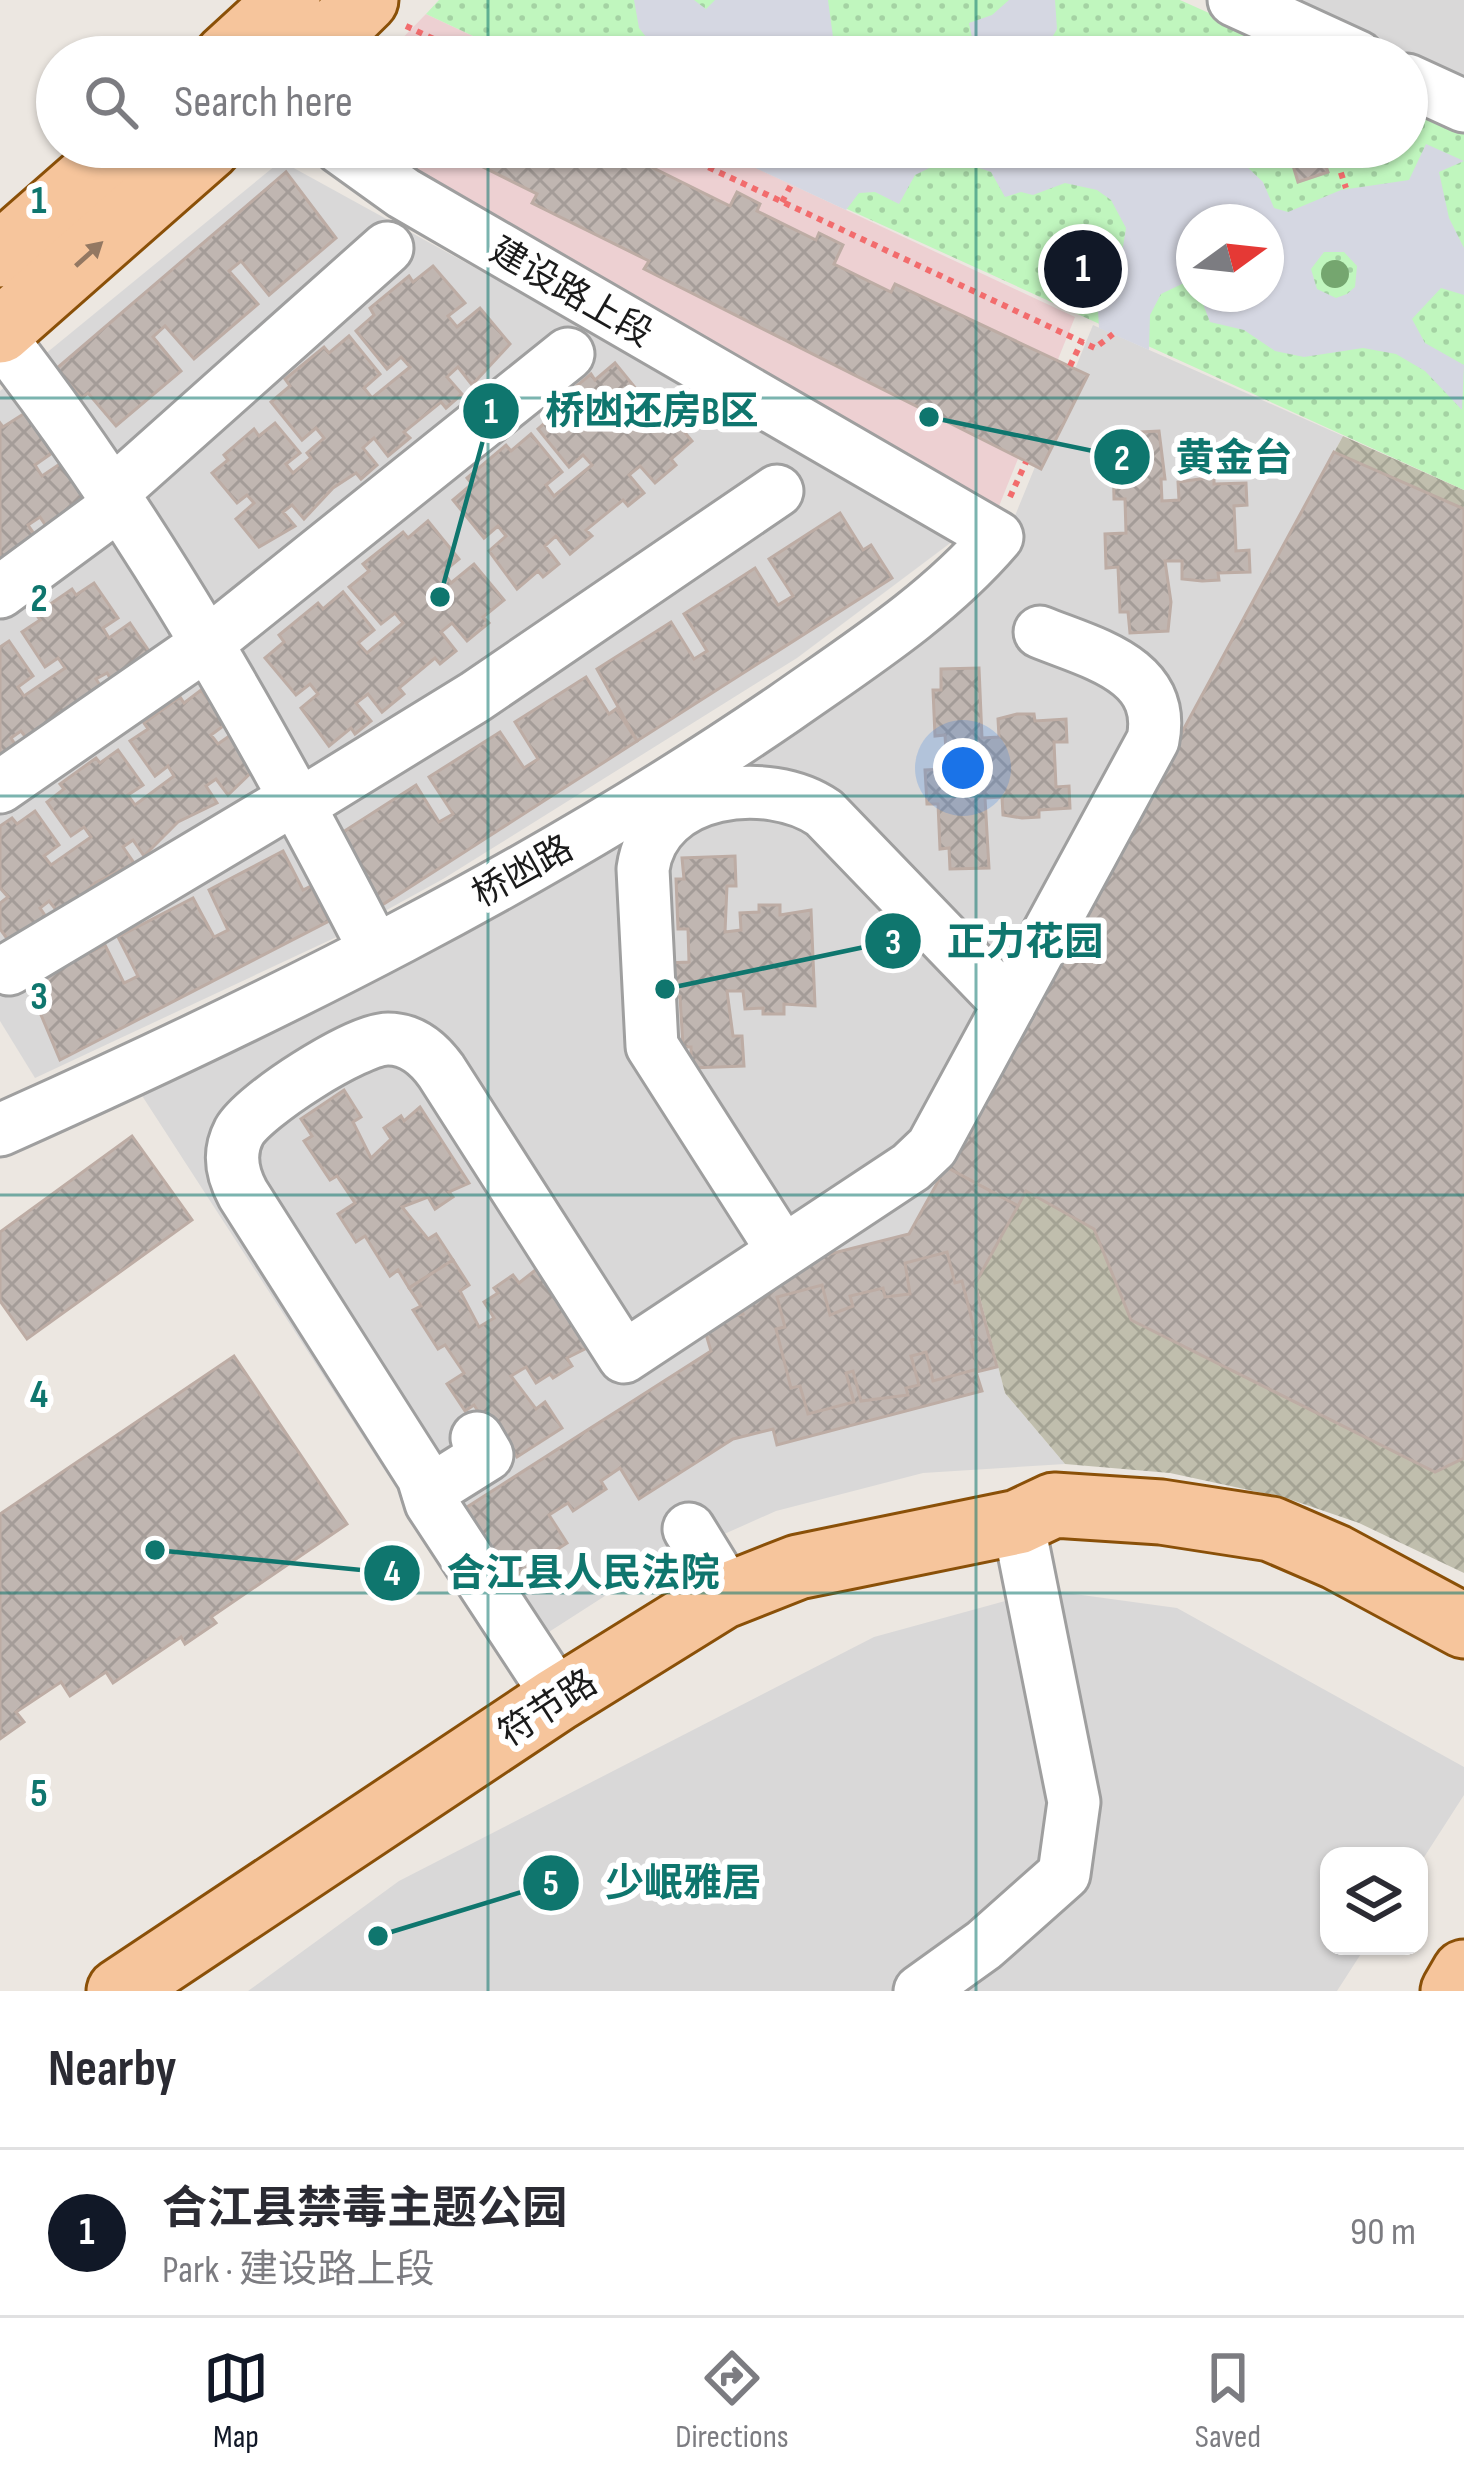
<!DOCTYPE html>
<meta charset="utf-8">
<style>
:root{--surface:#fff;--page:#f7f7f7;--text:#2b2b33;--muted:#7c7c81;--line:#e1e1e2;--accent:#111827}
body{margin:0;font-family:"Sofia Sans Condensed","Noto Sans SC",sans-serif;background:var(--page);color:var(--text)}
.controls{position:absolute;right:36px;bottom:36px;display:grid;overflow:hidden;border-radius:24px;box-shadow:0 3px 9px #0004}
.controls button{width:108px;height:108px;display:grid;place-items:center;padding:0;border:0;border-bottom:3px solid var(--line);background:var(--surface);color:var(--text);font:60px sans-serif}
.compass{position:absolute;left:1176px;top:204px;width:108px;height:108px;border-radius:50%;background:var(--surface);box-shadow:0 3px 9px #0004;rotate:75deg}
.you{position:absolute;left:963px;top:768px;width:42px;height:42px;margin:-30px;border:9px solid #fff;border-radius:50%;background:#1a73e8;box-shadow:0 0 0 18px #1a73e833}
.badge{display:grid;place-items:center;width:78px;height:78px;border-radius:50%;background:var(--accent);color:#fff;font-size:39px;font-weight:700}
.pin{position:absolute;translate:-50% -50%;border:6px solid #fff;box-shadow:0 3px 12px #0006}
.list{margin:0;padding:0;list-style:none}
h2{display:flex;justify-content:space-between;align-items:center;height:156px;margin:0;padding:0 48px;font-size:51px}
h2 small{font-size:39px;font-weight:400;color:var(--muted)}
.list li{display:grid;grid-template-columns:78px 1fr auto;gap:36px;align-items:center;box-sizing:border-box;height:168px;padding:0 48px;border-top:3px solid var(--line)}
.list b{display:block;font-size:45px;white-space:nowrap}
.list p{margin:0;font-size:39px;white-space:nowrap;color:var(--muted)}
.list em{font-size:39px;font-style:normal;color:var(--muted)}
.icon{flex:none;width:66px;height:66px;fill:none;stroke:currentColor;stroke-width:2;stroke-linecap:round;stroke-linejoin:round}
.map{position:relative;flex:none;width:1464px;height:1991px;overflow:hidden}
.search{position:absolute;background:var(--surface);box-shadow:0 3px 9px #0004;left:36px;right:36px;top:36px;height:132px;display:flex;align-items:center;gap:30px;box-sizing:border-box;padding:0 42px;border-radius:66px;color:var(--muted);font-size:45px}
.sheet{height:324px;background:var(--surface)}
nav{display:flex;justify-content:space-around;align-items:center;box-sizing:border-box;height:168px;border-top:3px solid var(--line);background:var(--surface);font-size:33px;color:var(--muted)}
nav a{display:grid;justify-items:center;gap:6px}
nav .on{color:var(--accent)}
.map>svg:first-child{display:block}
.residential{fill:#d9d8d8}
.commercial{fill:#edd0d2}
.construction{fill:url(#construction-cross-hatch)}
.park{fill:url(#park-dots);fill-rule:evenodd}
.plaza{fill:#d5d7e2;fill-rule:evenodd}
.building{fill:url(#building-cross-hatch);stroke:#bdaca4;stroke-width:3}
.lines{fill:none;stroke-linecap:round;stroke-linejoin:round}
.minor-casing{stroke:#9f9f9f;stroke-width:57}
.major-casing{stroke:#8a5008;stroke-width:69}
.path{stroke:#f26c6d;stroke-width:6;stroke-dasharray:6 6;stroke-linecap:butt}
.minor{stroke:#fff;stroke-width:51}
.major{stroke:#f6c59c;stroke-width:63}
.tree{fill:#75a66f}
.oneway{fill:#937862}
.grid{fill:none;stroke:#0f766e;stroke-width:3;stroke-opacity:0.55}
.labels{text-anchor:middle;stroke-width:12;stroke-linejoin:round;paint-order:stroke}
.street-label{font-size:36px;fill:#1b1b1b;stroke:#fff}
.grid-label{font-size:39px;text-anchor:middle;font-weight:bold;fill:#0f766e;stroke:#fff;stroke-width:12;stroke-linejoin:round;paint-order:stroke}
.leader{fill:none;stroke:#0f766e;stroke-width:4.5}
.callout-dot{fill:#0f766e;stroke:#fff;stroke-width:4.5}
.mark-label{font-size:36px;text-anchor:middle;font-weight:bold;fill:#fff}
.callout-label{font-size:39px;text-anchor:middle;font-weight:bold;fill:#0f766e;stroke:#fff;stroke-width:12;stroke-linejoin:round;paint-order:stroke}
</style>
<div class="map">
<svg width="1464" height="1991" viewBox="0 0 1464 1991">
<defs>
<pattern id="construction-cross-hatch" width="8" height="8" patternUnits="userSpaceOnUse" patternTransform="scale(3)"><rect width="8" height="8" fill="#c0bead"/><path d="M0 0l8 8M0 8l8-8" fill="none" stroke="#a4a394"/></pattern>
<pattern id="park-dots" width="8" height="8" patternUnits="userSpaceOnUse" patternTransform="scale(3)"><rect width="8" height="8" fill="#c0f6be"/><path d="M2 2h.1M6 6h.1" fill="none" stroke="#a4d2a3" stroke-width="1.8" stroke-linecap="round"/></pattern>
<pattern id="building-cross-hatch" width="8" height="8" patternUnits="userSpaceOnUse" patternTransform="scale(3)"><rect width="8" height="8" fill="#c0b6b1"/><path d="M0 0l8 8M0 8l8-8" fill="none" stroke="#a49c98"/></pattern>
</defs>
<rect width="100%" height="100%" fill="#ece7e1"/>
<g class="residential">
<path d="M1278 0H1464V84L1404 57Z"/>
<path d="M281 161 961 535 797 658 443 879 343 934 35 1078 0 1021V391Z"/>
<path d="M1093 325 1343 436 946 1166 1005 1393 1065 1464 923 1473 776 1511 650 1567 507 1659 126 1071 280 993 1001 550Z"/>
<path d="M1045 1590 1177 1608 1464 1767V1795L1419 1865V1856H1329V1946H1366L1337 1991H248L399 1881 874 1637Z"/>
</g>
<g class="commercial">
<path d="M426 14 518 57H384Z"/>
<path d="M375 147H711L1075 317 995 516Z"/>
</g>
<path class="construction" d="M1343 436 1464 490V1573L1359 1523 1286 1498 1170 1473 1065 1464 1005 1393 946 1167Z"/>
<g class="park">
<path d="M439 0H1180L1307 57H518L426 14Z"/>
<path d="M1407 102 1464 128V490L711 147H1407ZM1194 222H1266V294H1194Z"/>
</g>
<g class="plaza">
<path d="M634 0H694L706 9 715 0H828L833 37 850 57H662L639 28Z"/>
<path d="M1009 0H1055L1057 29 1049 43 1054 50 1121 40 1122 57H976L969 23 992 15Z"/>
<path d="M1426 144 1464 161 1439 172 1449 218 1464 248V295L1441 288 1412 319 1425 343 1464 365 1462 410 1425 371 1396 354 1363 348 1304 357 1275 351 1244 330 1210 322 1199 294H1266V222H1194V287L1184 283 1161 294 1150 315 1149 350 1099 328 1097 292 1120 265 1126 228 1111 200 1097 190 1065 183 1033 195 1021 192 1005 197 991 172 950 158 915 175 899 204 875 192 859 193 846 210 736 159 742 147H1266L1261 163 1242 162 1263 182 1274 208 1288 212 1341 190 1409 180ZM1324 252H1344L1357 266 1355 287 1347 294 1336 298 1317 289 1311 269Z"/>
</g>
<g class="building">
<path d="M443 147H611L730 206 737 192 760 204 757 211 816 240 819 233 843 245 834 264 891 292 895 284 1088 375 1041 469 644 269 649 261 532 203 537 194Z"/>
<path d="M1320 148 1328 172 1298 182 1291 159Z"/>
<path d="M286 172 336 238 269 295 241 261 229 271 258 304 194 359 165 326 153 337 181 371 116 426 88 393 82 398 56 369Z"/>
<path d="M433 266 465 303 448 316 457 327 480 308 510 344 472 385 458 367 447 377 462 394 446 408 441 402 404 432 410 438 388 456 374 438 363 448 377 465 361 479 356 473 333 488 304 519 292 505 283 512 295 526 259 547 236 519 254 503 247 495 237 503 212 473 228 460 224 455 254 429 259 436 275 423 300 453 286 464 293 473 311 458 307 453 324 438 316 428 302 440 271 402 290 386 285 379 324 347 329 353 349 336 380 374 364 388 372 398 410 367 401 357 387 369 356 331 374 315 370 308 409 276 413 282Z"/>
<path d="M615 363 646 401 630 415 639 425 662 405 692 441 671 459 676 465 655 483 640 466 629 475 644 493 628 506 623 500 586 530 592 536 570 554 556 536 545 546 559 564 543 577 538 571 517 589 489 551 506 536 498 526 484 538 453 500 472 484 467 478 506 445 511 451 531 434 562 472 546 485 554 496 592 465 583 455 569 467 538 429 556 413 551 407 591 374 595 380Z"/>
<path d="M25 413 52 453 35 465 42 476 67 459 93 498 52 535 40 517 28 525 41 544 0 563V423L3 427Z"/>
<path d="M1159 431 1165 479H1161L1162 501 1179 500 1178 482 1214 477V484L1246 483 1247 505 1234 506 1236 551 1249 550 1250 572 1218 573 1219 580 1202 581 1182 579V561H1165L1171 602 1168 631 1130 633 1128 612H1120L1118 567 1106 568 1105 534 1126 533 1125 499H1114L1113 454H1121L1120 433Z"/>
<path d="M1334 452 1464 509V1458L1435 1472 1131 1320 1094 1229 1026 1191 1018 1206 946 1167Z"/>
<path d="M840 513 863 550 871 545 892 578 637 741 597 669 671 622 694 659 707 651 684 614 755 568 778 605 793 596 769 559Z"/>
<path d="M428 521 459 559 443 572 451 583 474 564 504 600 483 617 489 623 467 641 452 623 441 632 456 651 440 664 435 658 399 688 404 694 382 712 368 694 356 703 371 721 355 734 351 728 329 746 301 708 318 694 310 684 296 695 265 658 284 642 279 635 318 603 323 609 343 592 374 630 358 643 367 653 403 623 395 613 381 624 349 587 369 571 363 564 403 532 408 538Z"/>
<path d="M94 583 118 618 103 628 109 638 130 623 153 657 117 689 107 673 96 679 107 696 33 747 21 731 11 738 22 755 0 762V647L9 641 33 676 18 687 24 696 65 668 58 658 45 667 22 632 40 620 36 614 72 589 76 595Z"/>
<path d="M979 668 982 738 999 737 998 719 1017 714H1034L1035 721 1066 719 1067 742H1054L1056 787 1069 786 1070 808 1039 810V817L1022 818 1003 815 1002 797 985 798 989 868 950 869 949 848 940 849 938 804H927L925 770 947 769 945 735 935 736 933 690H941V669Z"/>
<path d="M586 677 609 714 616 709 637 741 382 905 343 832 416 785 439 822 453 814 429 777 500 732 524 768 538 759 515 722Z"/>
<path d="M201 690 226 724 211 735 218 744 239 729 262 762 228 795 216 779 206 786 217 803 178 822 144 856 133 840 123 847 134 863 95 883 61 916 49 901 40 908 51 924 11 944 0 929V903L8 897 0 888V826L12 818 17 824 35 811 59 845 44 856 51 865 91 837 84 827 71 836 47 802 64 789 60 784 96 758 100 763 118 750 143 785 128 795 135 805 174 776 168 766 155 776 130 741 148 729 144 723 180 697 184 703Z"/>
<path d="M283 851 303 890 311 886 329 921 60 1060 28 984 105 945 124 983 138 976 118 937 193 898 214 937 228 930 209 890Z"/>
<path d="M735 856 736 886H727L725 932 741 930 740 913 759 912V905H780V915L811 910 815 1006 784 1004V1014H763V1008L745 1009 743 991H727L733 1036H742L744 1066 691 1068V1047H683L680 997 669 998 667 963 689 962 688 929H678L676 879H684L682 858Z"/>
<path d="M344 1090 361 1117 353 1122 371 1158 391 1139 384 1128 401 1116 404 1121 420 1107 469 1183 449 1192 453 1197 435 1209 428 1197 402 1207 428 1239 436 1234 453 1260 409 1288 398 1270 390 1276 365 1236 356 1242 338 1214 355 1203 337 1176 330 1180 304 1141 312 1136 301 1119Z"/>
<path d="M132 1136 192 1220 27 1339 0 1301V1232Z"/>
<path d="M946 1167 1018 1206 975 1284 997 1367 976 1372 982 1391 777 1445 773 1429 733 1439 639 1499 620 1468 601 1481 606 1489 573 1511 568 1503 549 1515 567 1543 509 1580 464 1509 711 1351 703 1324 743 1314 738 1297 814 1258 909 1234Z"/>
<path d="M947 1252 955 1283 962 1281 977 1339 971 1340 978 1369 933 1381 926 1352 911 1356 919 1385 906 1388 908 1395 861 1401 853 1371 846 1373 854 1402 808 1414 800 1386 791 1388 776 1329 785 1327 777 1297 822 1285 830 1315 853 1306 850 1296 883 1288 885 1297 910 1294 905 1263Z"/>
<path d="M453 1260 469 1285 460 1291 479 1327 494 1318 484 1302 498 1293 494 1288 513 1275 519 1283 543 1264 595 1344 567 1358 572 1366 553 1378 550 1374 536 1383 526 1367 511 1376 536 1409 545 1402 562 1428 517 1457 506 1439 499 1444 474 1405 465 1411 447 1384 464 1373 445 1345 438 1349 413 1310 421 1306 409 1288Z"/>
<path d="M234 1356 347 1524 211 1617 216 1623 185 1644 181 1637 113 1683 106 1672 70 1696 61 1682 16 1712 24 1722 0 1739V1514Z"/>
</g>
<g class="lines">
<defs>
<g id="minor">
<path d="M1234 0 1358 57"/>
<path d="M1407 80 1464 106"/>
<path d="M0 337C147 526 266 738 375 950"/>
<path d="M111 494 387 248"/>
<path d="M0 592 118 505"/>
<path d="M0 787 205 645 568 354"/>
<path d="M301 804 475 697 777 491"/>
<path d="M9 969 297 797"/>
<path d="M0 1130C271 1009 540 876 785 708 859 656 938 606 997 537L403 193 339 147"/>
<path d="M783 1251 652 1046 643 869C654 787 769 775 824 813L1009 1005"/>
<path d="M428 1492 487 1455 477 1438"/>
<path d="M689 1529 729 1594"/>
<path d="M559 1698 431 1503 423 1477 243 1194C232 1174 228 1153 239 1132 254 1105 357 1039 388 1039 411 1039 428 1053 441 1071L624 1357 911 1167 932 1147 1153 740C1167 669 1091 653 1040 632"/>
<path d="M920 1991 984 1945 1064 1874 1074 1802 1018 1522"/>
</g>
<g id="major">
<path d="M226 57 288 0"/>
<path d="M308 57 366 0"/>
<path d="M0 255 123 147"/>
<path d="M0 331 209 147"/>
<path d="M119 1991 556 1700 722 1597 798 1567 1018 1522 1054 1505 1161 1512 1271 1529 1336 1557 1464 1626"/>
<path d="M1453 1991 1464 1972"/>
</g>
</defs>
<use href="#minor" class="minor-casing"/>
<use href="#major" class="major-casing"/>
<g class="path">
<path d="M406 26 472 57"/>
<path d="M665 147 1095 348 1113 334"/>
<path d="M1326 165 1337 161 1346 188"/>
<path d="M782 202 791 185"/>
<path d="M1070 366 1082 341"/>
<path d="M1010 497 1026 462"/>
</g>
<use href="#minor" class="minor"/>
<use href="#major" class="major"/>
</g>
<circle class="tree" cx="1335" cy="274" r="14"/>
<defs><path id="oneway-solid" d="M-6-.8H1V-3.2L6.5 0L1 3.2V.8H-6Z" transform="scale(3)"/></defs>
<use class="oneway" href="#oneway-solid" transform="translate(89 254) rotate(-42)"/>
<path class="grid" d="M488 0V57M976 0V57M488 147V1991M976 147V1991M0 398H1464M0 796H1464M0 1195H1464M0 1593H1464"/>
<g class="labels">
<g class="street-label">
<text transform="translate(572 291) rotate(30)" y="13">建设路上段</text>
<text transform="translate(522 870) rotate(-29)" y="13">桥凼路</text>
<text transform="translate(547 1707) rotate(-33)" y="13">符节路</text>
</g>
</g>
<g class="grid-label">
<text x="39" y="213">1</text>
<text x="39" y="611">2</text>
<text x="39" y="1009">3</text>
<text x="39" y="1407">4</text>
<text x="39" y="1806">5</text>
</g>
<path class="leader" d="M440 597L491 411M929 417L1122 457M665 989L893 941M155 1550L392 1573M378 1936L551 1883"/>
<g class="callout-dot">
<circle cx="440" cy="597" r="12"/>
<circle cx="929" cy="417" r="12"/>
<circle cx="665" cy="989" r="12"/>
<circle cx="155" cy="1550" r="12"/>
<circle cx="378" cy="1936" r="12"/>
<circle cx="491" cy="411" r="30"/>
<circle cx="1122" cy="457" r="30"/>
<circle cx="893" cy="941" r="30"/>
<circle cx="392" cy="1573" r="30"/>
<circle cx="551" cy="1883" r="30"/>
</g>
<g class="mark-label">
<text x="491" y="423">1</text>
<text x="1122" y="470">2</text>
<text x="893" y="954">3</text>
<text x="392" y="1585">4</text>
<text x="551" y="1895">5</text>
</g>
<g class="callout-label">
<text x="652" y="424">桥凼还房B区</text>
<text x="1234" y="471">黄金台</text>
<text x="1025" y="955">正力花园</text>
<text x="583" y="1586">合江县人民法院</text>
<text x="683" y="1896">少岷雅居</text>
</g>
</svg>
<div class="controls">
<button><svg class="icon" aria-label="layers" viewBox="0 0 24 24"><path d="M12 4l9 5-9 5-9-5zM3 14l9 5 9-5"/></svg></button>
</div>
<svg class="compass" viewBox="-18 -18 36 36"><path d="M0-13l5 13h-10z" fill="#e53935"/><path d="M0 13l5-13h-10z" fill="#7c7c81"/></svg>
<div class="you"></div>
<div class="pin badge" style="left:1083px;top:269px">1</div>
<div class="search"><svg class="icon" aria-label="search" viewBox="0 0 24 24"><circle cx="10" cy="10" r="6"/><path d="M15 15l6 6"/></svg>Search here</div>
</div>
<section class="sheet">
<h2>Nearby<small></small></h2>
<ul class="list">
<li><span class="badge">1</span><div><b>合江县禁毒主题公园</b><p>Park · 建设路上段</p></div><em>90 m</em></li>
</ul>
</section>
<nav>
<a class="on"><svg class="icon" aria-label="map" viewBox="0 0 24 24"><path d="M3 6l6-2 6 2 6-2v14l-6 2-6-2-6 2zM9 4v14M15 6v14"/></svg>Map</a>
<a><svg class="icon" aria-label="directions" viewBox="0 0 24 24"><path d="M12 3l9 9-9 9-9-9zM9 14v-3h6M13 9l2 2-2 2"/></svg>Directions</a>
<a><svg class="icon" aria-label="saved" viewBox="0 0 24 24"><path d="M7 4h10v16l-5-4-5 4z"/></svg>Saved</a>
</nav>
